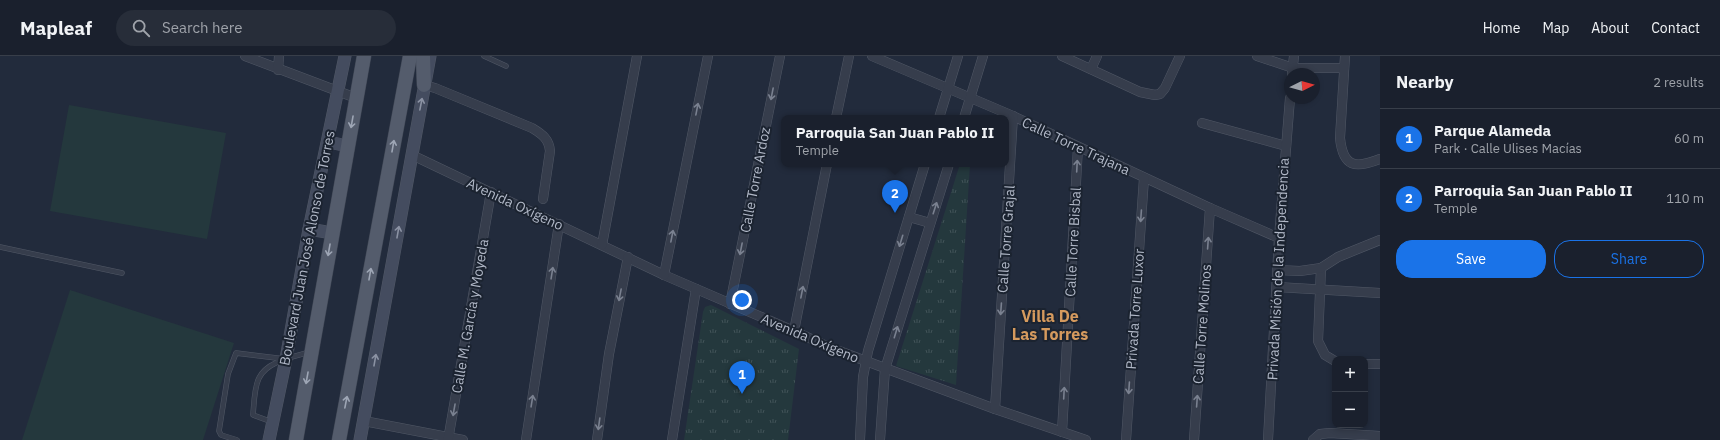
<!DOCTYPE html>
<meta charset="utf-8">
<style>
:root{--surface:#1a202d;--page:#272d39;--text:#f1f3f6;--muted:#9fa3aa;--line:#383e49;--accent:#1a73e8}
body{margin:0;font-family:"IBM Plex Sans",sans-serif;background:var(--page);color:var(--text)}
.controls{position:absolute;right:12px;bottom:12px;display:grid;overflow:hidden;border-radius:8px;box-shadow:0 2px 6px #0003}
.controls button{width:36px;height:36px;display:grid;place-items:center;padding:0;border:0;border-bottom:1px solid var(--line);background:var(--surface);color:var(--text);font:20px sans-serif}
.compass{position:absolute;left:1284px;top:12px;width:36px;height:36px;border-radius:50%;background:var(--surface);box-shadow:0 2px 6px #0003;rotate:85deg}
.you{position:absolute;left:742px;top:244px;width:14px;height:14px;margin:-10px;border:3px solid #fff;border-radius:50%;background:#1a73e8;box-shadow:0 0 0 6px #1a73e833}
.badge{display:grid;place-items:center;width:26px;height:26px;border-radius:50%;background:var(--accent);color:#fff;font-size:13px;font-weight:700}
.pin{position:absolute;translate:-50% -33px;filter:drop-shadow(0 1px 2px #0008)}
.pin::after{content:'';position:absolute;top:21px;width:14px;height:12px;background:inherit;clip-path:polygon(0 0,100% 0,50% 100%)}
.popup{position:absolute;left:781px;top:59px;width:228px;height:52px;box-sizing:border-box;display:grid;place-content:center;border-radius:8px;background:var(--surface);filter:drop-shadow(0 1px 3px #0005);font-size:13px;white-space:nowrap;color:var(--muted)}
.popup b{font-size:15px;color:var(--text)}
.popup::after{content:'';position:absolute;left:50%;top:100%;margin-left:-8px;border:8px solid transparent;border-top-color:var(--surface)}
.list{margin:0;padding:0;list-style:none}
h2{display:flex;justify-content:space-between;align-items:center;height:52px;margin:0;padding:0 16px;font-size:17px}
h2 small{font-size:13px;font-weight:400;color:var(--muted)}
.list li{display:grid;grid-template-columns:26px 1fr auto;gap:12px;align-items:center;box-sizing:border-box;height:60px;padding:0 16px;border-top:1px solid var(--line)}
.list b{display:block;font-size:15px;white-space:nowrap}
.list p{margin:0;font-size:13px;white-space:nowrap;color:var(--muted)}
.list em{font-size:13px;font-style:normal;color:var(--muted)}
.actions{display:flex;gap:8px;padding:12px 16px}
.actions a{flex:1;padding:9px 0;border:1px solid var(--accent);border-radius:16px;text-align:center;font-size:14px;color:var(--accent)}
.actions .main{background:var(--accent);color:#fff}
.icon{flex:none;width:22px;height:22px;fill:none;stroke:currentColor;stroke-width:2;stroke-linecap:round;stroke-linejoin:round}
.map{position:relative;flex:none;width:1380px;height:384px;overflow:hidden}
header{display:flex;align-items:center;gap:24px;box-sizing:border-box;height:56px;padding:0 20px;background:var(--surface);border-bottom:1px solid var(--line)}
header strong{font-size:19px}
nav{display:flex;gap:22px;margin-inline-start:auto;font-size:14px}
.search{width:280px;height:36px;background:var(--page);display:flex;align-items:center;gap:10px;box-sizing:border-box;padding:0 14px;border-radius:22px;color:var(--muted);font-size:15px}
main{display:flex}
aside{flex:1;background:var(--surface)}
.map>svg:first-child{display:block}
.grass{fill:url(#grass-tufts)}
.pitch{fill:#24383d}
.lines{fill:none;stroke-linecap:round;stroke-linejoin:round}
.lane-casing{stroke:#515866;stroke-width:5.5}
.street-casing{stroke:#515866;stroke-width:10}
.secondary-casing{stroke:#515866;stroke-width:13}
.primary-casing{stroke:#3f4654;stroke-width:15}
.lane{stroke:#363d4c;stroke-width:4.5}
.street{stroke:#363d4c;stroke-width:9}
.secondary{stroke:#444c5f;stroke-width:12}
.primary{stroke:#545c6c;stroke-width:14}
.oneway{stroke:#7a8190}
.oneway2{stroke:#8b92a3}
.oneway3{stroke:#9ea6b5}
.labels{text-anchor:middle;stroke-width:4;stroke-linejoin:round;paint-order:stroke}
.street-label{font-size:14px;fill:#b1b8c7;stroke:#1b2330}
.quarter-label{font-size:16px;font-weight:bold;fill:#d59a5e;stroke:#1b2330}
</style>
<header>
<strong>Mapleaf</strong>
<div class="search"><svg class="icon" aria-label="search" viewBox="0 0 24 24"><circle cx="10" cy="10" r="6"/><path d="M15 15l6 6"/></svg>Search here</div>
<nav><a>Home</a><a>Map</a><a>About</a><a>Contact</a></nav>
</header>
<main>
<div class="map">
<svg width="1380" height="384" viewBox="0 0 1380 384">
<defs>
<pattern id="grass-tufts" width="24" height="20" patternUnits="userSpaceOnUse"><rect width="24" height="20" fill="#24383d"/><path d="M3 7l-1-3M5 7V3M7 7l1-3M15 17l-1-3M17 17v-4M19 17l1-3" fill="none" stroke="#415358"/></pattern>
</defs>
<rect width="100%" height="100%" fill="#222b3c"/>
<g class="grass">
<path d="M960 108H970L956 329 896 310Z"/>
<path d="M711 249 799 293 788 384H684L703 256 705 251Z"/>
</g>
<g class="pitch">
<path d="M69 49 226 77 207 183 50 155Z"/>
<path d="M70 234 234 287 203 384H22Z"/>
</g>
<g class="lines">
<defs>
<g id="lane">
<path d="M484 0 506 10"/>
<path d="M0 191 122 217"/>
<path d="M272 366 253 359C254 348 254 332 259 322 267 305 293 301 310 296"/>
<path d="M237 384 221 379 219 375 228 318 236 297 285 303"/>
</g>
<g id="street">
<path d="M245 0 356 42"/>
<path d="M872 0 1013 60 1210 152 1279 182"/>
<path d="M1062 0 1140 36 1155 39 1160 38 1165 32 1180 0"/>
<path d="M1257 0 1293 12H1344"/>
<path d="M1345 0 1340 82C1343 111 1355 113 1380 103"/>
<path d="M1091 13 1097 0"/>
<path d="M278 14 279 0"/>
<path d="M1292 18 1294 0"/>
<path d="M424 29 435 32 532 72C542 78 549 83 550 95L543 143"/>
<path d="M836 62 849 0"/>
<path d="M939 62 958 0"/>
<path d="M964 62 983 0"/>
<path d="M1202 67 1286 90"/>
<path d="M412 99 664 219 794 275 831 292 995 353 1086 384"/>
<path d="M909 161 930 167"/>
<path d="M602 189 637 0"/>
<path d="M1321 212 1318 285 1325 299 1335 305"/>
<path d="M1278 214 1300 215 1321 212 1338 201 1380 184"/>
<path d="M664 219 708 0"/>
<path d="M1277 231 1380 237"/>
<path d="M730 248 780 0"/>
<path d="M794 275 827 108"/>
<path d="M1365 308H1380"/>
<path d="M995 353 1013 60"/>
<path d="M364 365 463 384"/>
<path d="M1062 376 1078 91"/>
<path d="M448 384 491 136"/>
<path d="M526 384 559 168"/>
<path d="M597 384 609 298 628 201"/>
<path d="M672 384 696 233"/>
<path d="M860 384 863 321 868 295 925 108"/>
<path d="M880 384 885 313 949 108"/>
<path d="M1126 384 1144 122"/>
<path d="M1194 384 1210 152"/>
<path d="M1268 384 1279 182 1290 42"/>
<path d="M1313 384 1320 378 1330 377 1380 380"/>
</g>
<g id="secondary">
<path d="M328 86 348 90"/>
<path d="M309 173 332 177"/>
<path d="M269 384 286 303 309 173 345 0"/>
<path d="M360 384 430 0"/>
</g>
<g id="primary">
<path d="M423 0 424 29"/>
<path d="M296 384 364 0"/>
<path d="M339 384 410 0"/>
</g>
</defs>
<use href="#lane" class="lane-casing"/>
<use href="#street" class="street-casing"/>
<use href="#secondary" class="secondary-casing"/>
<use href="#primary" class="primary-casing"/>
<use href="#lane" class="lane"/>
<use href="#street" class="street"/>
<use href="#secondary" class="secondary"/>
<use href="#primary" class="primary"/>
</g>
<defs><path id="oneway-shaft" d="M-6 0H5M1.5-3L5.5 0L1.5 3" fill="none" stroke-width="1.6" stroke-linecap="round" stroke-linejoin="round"/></defs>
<g class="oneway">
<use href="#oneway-shaft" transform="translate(772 38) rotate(101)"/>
<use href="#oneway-shaft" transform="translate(697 53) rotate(-79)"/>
<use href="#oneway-shaft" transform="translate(1077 110) rotate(-87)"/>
<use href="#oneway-shaft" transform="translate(935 152) rotate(-72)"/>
<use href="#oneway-shaft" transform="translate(1141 160) rotate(94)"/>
<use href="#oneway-shaft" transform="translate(672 180) rotate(-79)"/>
<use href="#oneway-shaft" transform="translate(901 185) rotate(107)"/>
<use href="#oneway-shaft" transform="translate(1208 187) rotate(-86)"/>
<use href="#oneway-shaft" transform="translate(741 193) rotate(101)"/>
<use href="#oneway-shaft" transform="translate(552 217) rotate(-81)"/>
<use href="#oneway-shaft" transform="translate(802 236) rotate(-79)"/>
<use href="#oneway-shaft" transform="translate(620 239) rotate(101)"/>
<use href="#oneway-shaft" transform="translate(1001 253) rotate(94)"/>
<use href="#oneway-shaft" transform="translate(896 276) rotate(-73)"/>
<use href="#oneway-shaft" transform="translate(1129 332) rotate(94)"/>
<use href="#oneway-shaft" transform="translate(1064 337) rotate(-87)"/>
<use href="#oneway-shaft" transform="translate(532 345) rotate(-81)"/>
<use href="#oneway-shaft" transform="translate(1197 345) rotate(-86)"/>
<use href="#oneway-shaft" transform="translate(454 354) rotate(100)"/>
<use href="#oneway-shaft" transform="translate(599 368) rotate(98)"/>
</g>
<g class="oneway2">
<use href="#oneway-shaft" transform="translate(421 48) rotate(-79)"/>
<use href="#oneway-shaft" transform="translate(398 176) rotate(-80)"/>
<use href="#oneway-shaft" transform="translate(375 304) rotate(-80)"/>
</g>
<g class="oneway3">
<use href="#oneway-shaft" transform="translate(352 66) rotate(100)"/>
<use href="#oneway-shaft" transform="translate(393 90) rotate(-80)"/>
<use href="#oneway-shaft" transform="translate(329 194) rotate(100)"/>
<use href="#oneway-shaft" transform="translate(370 218) rotate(-80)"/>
<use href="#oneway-shaft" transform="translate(307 322) rotate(100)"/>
<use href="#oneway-shaft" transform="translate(346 346) rotate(-79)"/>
</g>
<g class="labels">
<g class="street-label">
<text transform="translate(1076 90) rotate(25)" y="5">Calle Torre Trajana</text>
<text transform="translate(755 124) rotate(-79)" y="5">Calle Torre Ardoz</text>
<text transform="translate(515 148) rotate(25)" y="5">Avenida Oxígeno</text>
<text transform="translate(1006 183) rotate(-86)" y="5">Calle Torre Grajal</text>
<text transform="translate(1073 186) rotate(-87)" y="5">Calle Torre Bisbal</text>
<text transform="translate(307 192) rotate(-79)" y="5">Boulevard Juan José Alonso de Torres</text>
<text transform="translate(1278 213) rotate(-87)" y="5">Privada Misión de la Independencia</text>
<text transform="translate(1135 253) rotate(-86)" y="5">Privada Torre Luxor</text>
<text transform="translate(470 260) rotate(-80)" y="5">Calle M. García y Moyeda</text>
<text transform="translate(1202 268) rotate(-86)" y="5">Calle Torre Molinos</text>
<text transform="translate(810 282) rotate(23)" y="5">Avenida Oxígeno</text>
</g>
<g class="quarter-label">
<text x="1050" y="266">Villa De<tspan x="1050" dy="18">Las Torres</tspan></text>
</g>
</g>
</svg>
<div class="controls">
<button>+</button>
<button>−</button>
</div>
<svg class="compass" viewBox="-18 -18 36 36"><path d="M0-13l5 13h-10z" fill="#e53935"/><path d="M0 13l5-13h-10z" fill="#9fa3aa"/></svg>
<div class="you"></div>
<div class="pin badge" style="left:742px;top:338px">1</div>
<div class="pin badge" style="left:895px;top:157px">2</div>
<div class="popup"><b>Parroquia San Juan Pablo II</b>Temple</div>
</div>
<aside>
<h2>Nearby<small>2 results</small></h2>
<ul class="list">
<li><span class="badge">1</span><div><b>Parque Alameda</b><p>Park · Calle Ulises Macías</p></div><em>60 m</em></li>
<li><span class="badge">2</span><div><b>Parroquia San Juan Pablo II</b><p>Temple</p></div><em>110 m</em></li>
</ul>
<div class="actions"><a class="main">Save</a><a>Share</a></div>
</aside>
</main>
